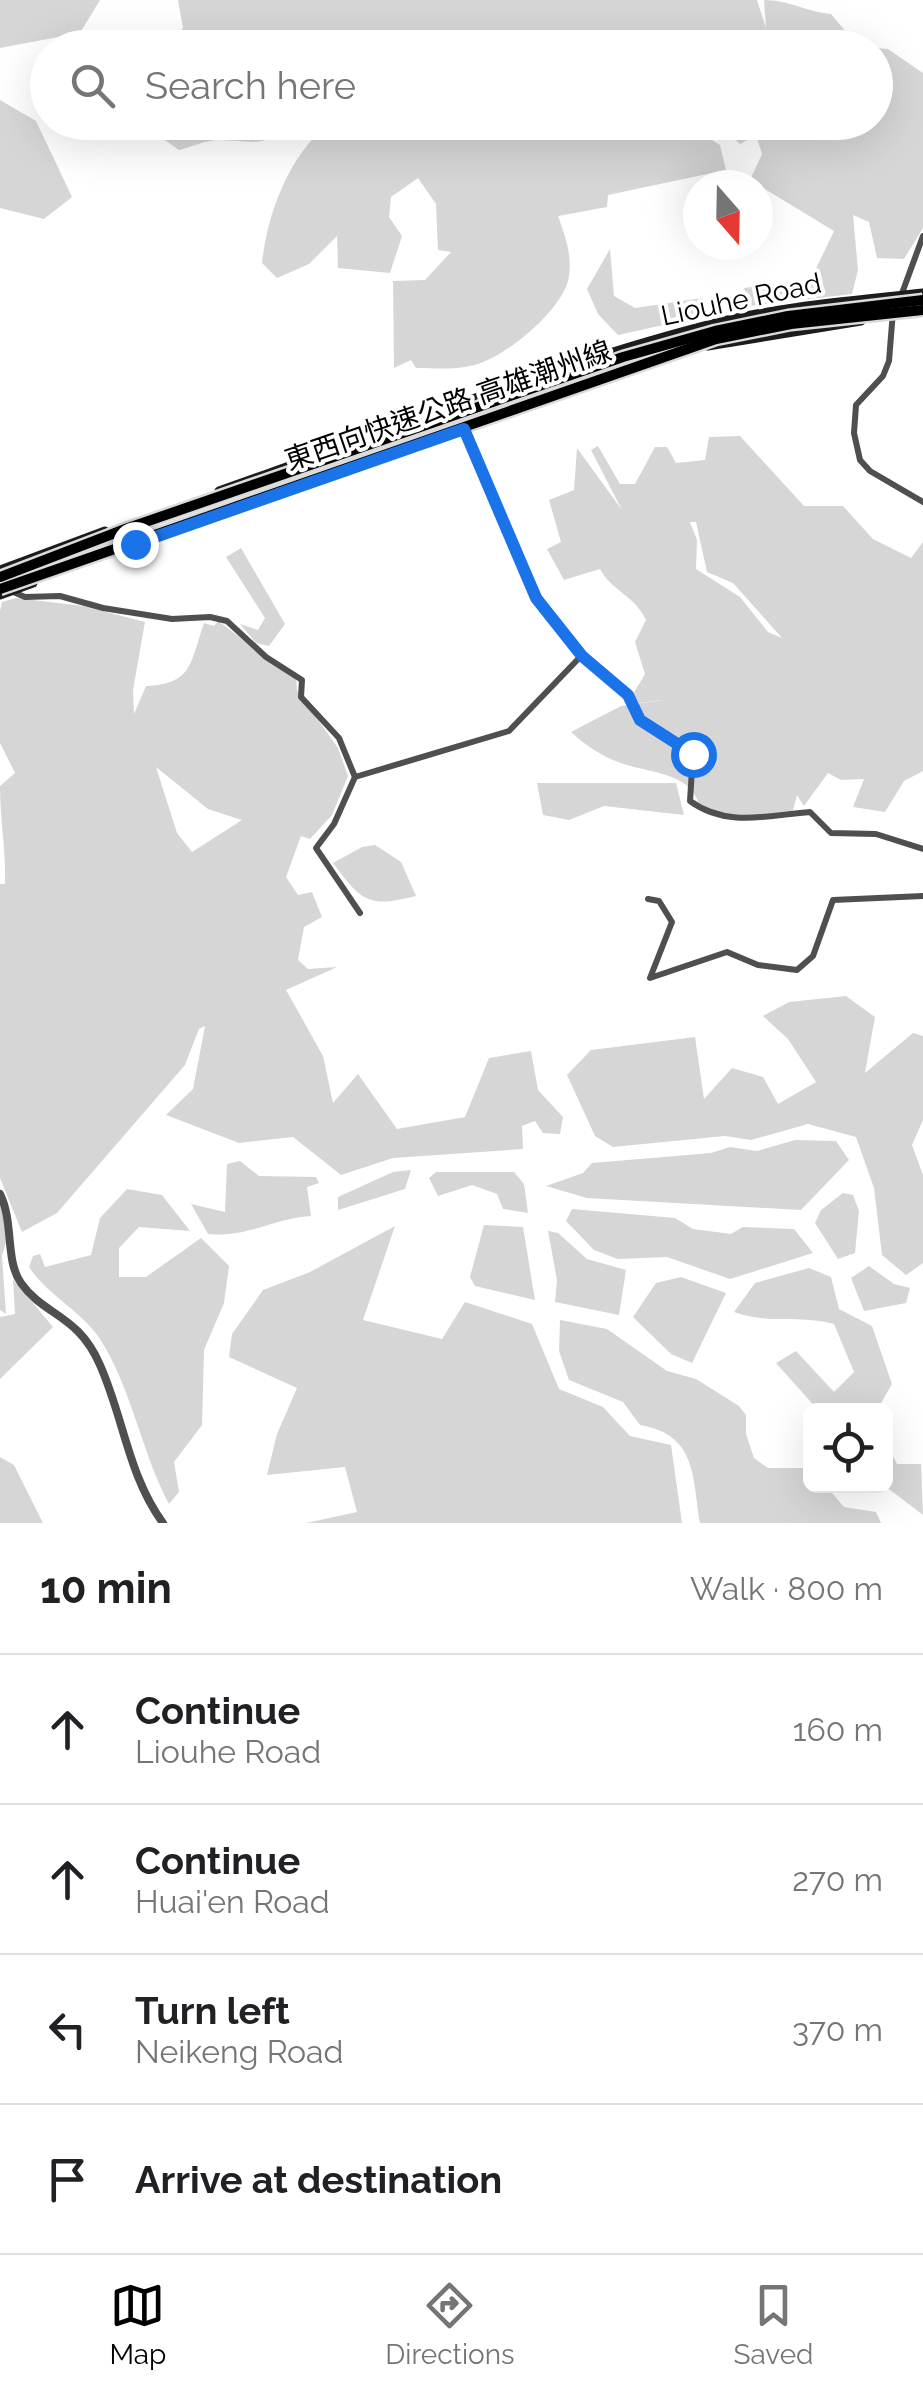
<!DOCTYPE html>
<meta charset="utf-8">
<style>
:root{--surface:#fff;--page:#f2f2f2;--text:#202124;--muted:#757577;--line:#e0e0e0;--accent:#000}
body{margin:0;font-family:Raleway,"Noto Sans TC",sans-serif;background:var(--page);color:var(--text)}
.controls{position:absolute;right:30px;bottom:30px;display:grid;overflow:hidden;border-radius:15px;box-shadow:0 10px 40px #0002}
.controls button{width:90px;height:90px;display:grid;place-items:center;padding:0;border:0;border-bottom:2px solid var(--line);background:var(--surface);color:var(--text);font:50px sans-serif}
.compass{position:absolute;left:683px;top:170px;width:90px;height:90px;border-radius:50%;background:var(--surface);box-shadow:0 10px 40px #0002;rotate:160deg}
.stop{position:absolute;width:30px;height:30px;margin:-22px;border:8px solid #1a73e8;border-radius:50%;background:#fff}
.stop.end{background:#1a73e8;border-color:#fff;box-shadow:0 2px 10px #0008}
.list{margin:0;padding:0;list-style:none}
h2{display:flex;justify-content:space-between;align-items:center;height:130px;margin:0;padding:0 40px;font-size:42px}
h2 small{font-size:32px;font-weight:400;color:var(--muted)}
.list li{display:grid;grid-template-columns:65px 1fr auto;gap:30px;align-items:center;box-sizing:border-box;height:150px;padding:0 40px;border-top:2px solid var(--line)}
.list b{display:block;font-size:38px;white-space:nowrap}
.list p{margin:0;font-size:32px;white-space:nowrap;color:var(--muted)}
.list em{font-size:32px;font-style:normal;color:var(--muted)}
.icon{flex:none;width:55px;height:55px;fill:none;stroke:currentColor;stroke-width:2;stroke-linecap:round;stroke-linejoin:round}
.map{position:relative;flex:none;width:923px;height:1523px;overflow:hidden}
.search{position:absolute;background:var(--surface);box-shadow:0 10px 40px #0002;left:30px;right:30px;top:30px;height:110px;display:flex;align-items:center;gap:25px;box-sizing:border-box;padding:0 35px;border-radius:55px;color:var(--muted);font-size:38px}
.sheet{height:730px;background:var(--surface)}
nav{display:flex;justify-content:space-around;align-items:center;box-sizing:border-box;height:140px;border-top:2px solid var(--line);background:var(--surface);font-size:28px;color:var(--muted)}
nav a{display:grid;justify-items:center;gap:5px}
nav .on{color:var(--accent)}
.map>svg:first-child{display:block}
.green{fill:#d6d6d6;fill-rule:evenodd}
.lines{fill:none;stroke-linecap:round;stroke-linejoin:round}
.minor{stroke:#4f4f4f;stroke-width:6}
.tertiary{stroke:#4f4f4f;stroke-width:8}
.secondary{stroke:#1c1c1c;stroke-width:9}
.trunk-bridge-casing{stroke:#dbdbdb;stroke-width:15;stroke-linecap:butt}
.trunk-bridge{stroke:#000;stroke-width:10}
.route{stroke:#1a73e8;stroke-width:12}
.labels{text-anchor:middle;stroke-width:8;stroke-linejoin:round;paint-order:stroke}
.street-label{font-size:28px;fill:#000;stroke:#fff}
</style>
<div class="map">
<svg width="923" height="1523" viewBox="0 0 923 1523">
<rect width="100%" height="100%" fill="#fff"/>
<g class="green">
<path d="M0 0H100L80 33 0 48Z"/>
<path d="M178 0H757L766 28 764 0C789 0 807 12 831 14L857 45 874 47H170L183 28Z"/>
<path d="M876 48 888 49 923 73V228L904 259 877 258 869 222 853 215 858 270 852 294 749 306 744 288 811 279 834 231 750 180 762 154 756 135 740 144 725 130H696L720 145 726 170 608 195 607 207 558 216C565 236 572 253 569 276 565 309 502 361 470 366 453 370 433 368 416 368L411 360 394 368 393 281 425 280 451 252 438 250 436 204 418 178 391 197 389 217 402 236 390 273 338 268 337 236 309 264 277 278 262 263C268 211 288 159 328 123L876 122Z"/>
<path d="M0 100 36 121 72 197 44 219 0 208Z"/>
<path d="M151 123H294C257 149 260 141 219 140 206 140 191 147 179 150L159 136Z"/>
<path d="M610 249 614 296 635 308 703 298 691 319 618 335 598 314 587 289Z"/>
<path d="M740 436 804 506H843L873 539 911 558 923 542V771L904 781 885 812 853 807 864 779 841 780 828 773 804 806 797 795 793 810C769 823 722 818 699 804 689 771 646 773 618 762 600 755 585 745 571 732L621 706 669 699 639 703 633 694 645 674 635 642 646 620C635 596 611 590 600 569L564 580 547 549 561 542 549 500 574 490 577 448 622 510 591 450 598 446 620 484H635L655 447H667L676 463 705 460 709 437ZM690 522H696L707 572 733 583 782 638 768 632 740 597 696 569 697 540Z"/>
<path d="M241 548 285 624 269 646 256 643 240 624 258 630 265 618 226 557Z"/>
<path d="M16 598 83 606 145 622 133 690 134 714 146 686C193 684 190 663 204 623L214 626 218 621 296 679 297 690 338 748 348 776 332 815 310 839 301 836 286 877 298 895 312 892 322 917 304 927 298 960 308 969 337 967 286 990 323 1056 333 1103 358 1074 397 1129 465 1117 489 1058 531 1051 538 1090 563 1117 560 1134 543 1133 535 1121 522 1126 523 1149 393 1158 341 1175 293 1137 239 1143 166 1115 193 1089 205 1026 199 1029 185 1065 57 1213 22 1232 0 1178V884H5C6 850 0 820 0 786L15 773 0 743V611L2 602ZM156 767 208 809 242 820 192 852 177 833Z"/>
<path d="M537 783H676L684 815 604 806 569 820 543 815Z"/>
<path d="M375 845 401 862 416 896C368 908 362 902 333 863L362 847Z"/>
<path d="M846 996 875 1017 865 1073 913 1033 923 1036V1120L912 1145 923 1175V1263L906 1275 882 1255 874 1188 856 1137 808 1124 751 1140 725 1136 613 1147 595 1136 567 1075 591 1050 695 1037 704 1099 732 1068 763 1077 778 1104 816 1082 788 1039 763 1016 789 1002Z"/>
<path d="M795 1140 836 1141 849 1160 801 1210 587 1198 546 1186 583 1173 592 1163 711 1153 730 1147 757 1151Z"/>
<path d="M240 1161 259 1176 316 1177 319 1183 307 1187 311 1216C271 1219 247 1238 208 1234L191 1204 225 1212 227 1164Z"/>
<path d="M411 1170 405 1189 338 1210V1197L393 1172Z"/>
<path d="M436 1172H514L524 1184 528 1213 503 1209 497 1194 472 1185 438 1196 429 1178Z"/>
<path d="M127 1189 162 1195 190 1231 139 1227 119 1248V1277H146L201 1238 229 1266 224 1303 204 1350 202 1425 174 1462 179 1492 169 1504C141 1451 132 1389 100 1339 82 1311 48 1296 29 1267L33 1256 40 1254 45 1267 91 1255 100 1218Z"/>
<path d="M843 1193 853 1195 859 1211 855 1253 838 1259 815 1223 821 1210Z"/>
<path d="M0 1201 7 1238 2 1256 6 1314 0 1310Z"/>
<path d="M572 1209 675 1218 693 1229 731 1234 743 1227 794 1229 813 1253 730 1279 667 1257 618 1259 594 1250 566 1221Z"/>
<path d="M484 1225 523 1227 535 1300 475 1286 470 1277Z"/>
<path d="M395 1226 363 1320 442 1339 465 1302 532 1324 559 1389 603 1407 630 1436 671 1445 682 1523H306L357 1512 345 1467 267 1475 277 1434 297 1388 229 1357 232 1334 263 1290 310 1272Z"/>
<path d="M548 1231 558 1233 587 1259 626 1270 619 1315 555 1302 557 1280Z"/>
<path d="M869 1266 894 1284 910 1288 906 1303 864 1311 851 1278Z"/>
<path d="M809 1268 831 1277 839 1309 872 1326 892 1384 877 1410H818L776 1363 796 1351 834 1392 854 1372 834 1324C798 1314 770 1325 734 1312L755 1283Z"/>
<path d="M681 1277 726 1293 692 1363 671 1354 633 1317 656 1283Z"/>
<path d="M13 1279 53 1327 0 1379V1317L15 1314Z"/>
<path d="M560 1320 607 1329 667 1371 696 1379 739 1406 746 1415V1434L754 1458 768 1468H810V1486H826L844 1507 876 1512 881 1523H700C692 1476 697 1435 640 1425L623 1402 569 1380 559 1351Z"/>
<path d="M886 1442 897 1464H921L923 1515 885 1486Z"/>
<path d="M0 1457 14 1465 43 1523H0Z"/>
</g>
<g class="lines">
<g class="minor">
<path d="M901 296 923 236"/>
<path d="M893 311 889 361 883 376 856 405 854 433 860 460 870 471 923 502"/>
<path d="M458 413 545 611 582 655 628 695 639 721 693 754 690 801C727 828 769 815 810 812L831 833 876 834 923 849"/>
<path d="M11 591 25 597 60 596 103 608 172 619 210 617 227 621 266 657 302 680 301 697 339 738 355 777"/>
<path d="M355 777 509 731 582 655"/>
<path d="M355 777 334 824 316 848 360 913"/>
<path d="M648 899 659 901 672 922 650 978 727 952 758 965 797 970 813 956 833 900 923 896"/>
</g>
<path class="tertiary" d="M0 1194C14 1222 5 1261 21 1283 44 1316 78 1314 100 1365 124 1419 128 1475 163 1523"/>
<g class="secondary">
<path d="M708 346 861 321"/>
<path d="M219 491C382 434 544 367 711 324 781 306 852 301 923 293"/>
<path d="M0 570 105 531"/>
<path d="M0 595 33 583"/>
</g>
<defs>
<g id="trunk-bridge">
<path d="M0 577 128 528 623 357 715 331 788 316 923 300"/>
<path d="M0 589 716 339 791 324 923 310"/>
</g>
</defs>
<use href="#trunk-bridge" class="trunk-bridge-casing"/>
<use href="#trunk-bridge" class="trunk-bridge"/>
</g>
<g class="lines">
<path class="route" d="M135 544 464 429 536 598 582 656 628 695 640 720 693 754"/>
</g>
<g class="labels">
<g class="street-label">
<text transform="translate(741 299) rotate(-12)" y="10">Liouhe Road</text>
<text transform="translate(448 405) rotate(-19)" y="10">東西向快速公路 高雄潮州線</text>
</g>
</g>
</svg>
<div class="controls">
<button><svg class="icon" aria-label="locate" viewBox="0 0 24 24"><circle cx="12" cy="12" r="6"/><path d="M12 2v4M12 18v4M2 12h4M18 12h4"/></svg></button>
</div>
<svg class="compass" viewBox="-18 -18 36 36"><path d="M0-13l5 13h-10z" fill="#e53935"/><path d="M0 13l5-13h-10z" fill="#757577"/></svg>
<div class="stop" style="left:693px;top:754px"></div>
<div class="stop end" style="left:135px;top:544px"></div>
<div class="search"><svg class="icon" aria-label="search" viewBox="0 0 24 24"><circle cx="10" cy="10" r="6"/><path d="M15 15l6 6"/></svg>Search here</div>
</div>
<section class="sheet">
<h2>10 min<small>Walk · 800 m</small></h2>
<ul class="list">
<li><svg class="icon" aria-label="ahead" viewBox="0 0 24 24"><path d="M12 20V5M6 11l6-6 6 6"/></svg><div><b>Continue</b><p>Liouhe Road</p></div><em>160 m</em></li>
<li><svg class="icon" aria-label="ahead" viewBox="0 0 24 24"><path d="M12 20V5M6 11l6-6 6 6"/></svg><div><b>Continue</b><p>Huai'en Road</p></div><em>270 m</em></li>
<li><svg class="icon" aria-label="left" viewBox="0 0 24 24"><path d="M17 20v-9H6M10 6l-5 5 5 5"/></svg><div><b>Turn left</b><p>Neikeng Road</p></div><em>370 m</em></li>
<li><svg class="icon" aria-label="arrive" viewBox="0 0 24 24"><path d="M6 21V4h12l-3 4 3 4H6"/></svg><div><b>Arrive at destination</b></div></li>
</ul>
</section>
<nav>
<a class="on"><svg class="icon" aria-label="map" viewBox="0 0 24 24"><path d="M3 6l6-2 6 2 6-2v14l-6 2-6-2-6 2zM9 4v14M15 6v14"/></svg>Map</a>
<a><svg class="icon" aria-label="directions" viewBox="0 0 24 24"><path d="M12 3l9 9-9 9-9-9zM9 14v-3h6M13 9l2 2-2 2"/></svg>Directions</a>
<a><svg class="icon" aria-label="saved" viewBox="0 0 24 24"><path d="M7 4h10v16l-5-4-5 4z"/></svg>Saved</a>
</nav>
